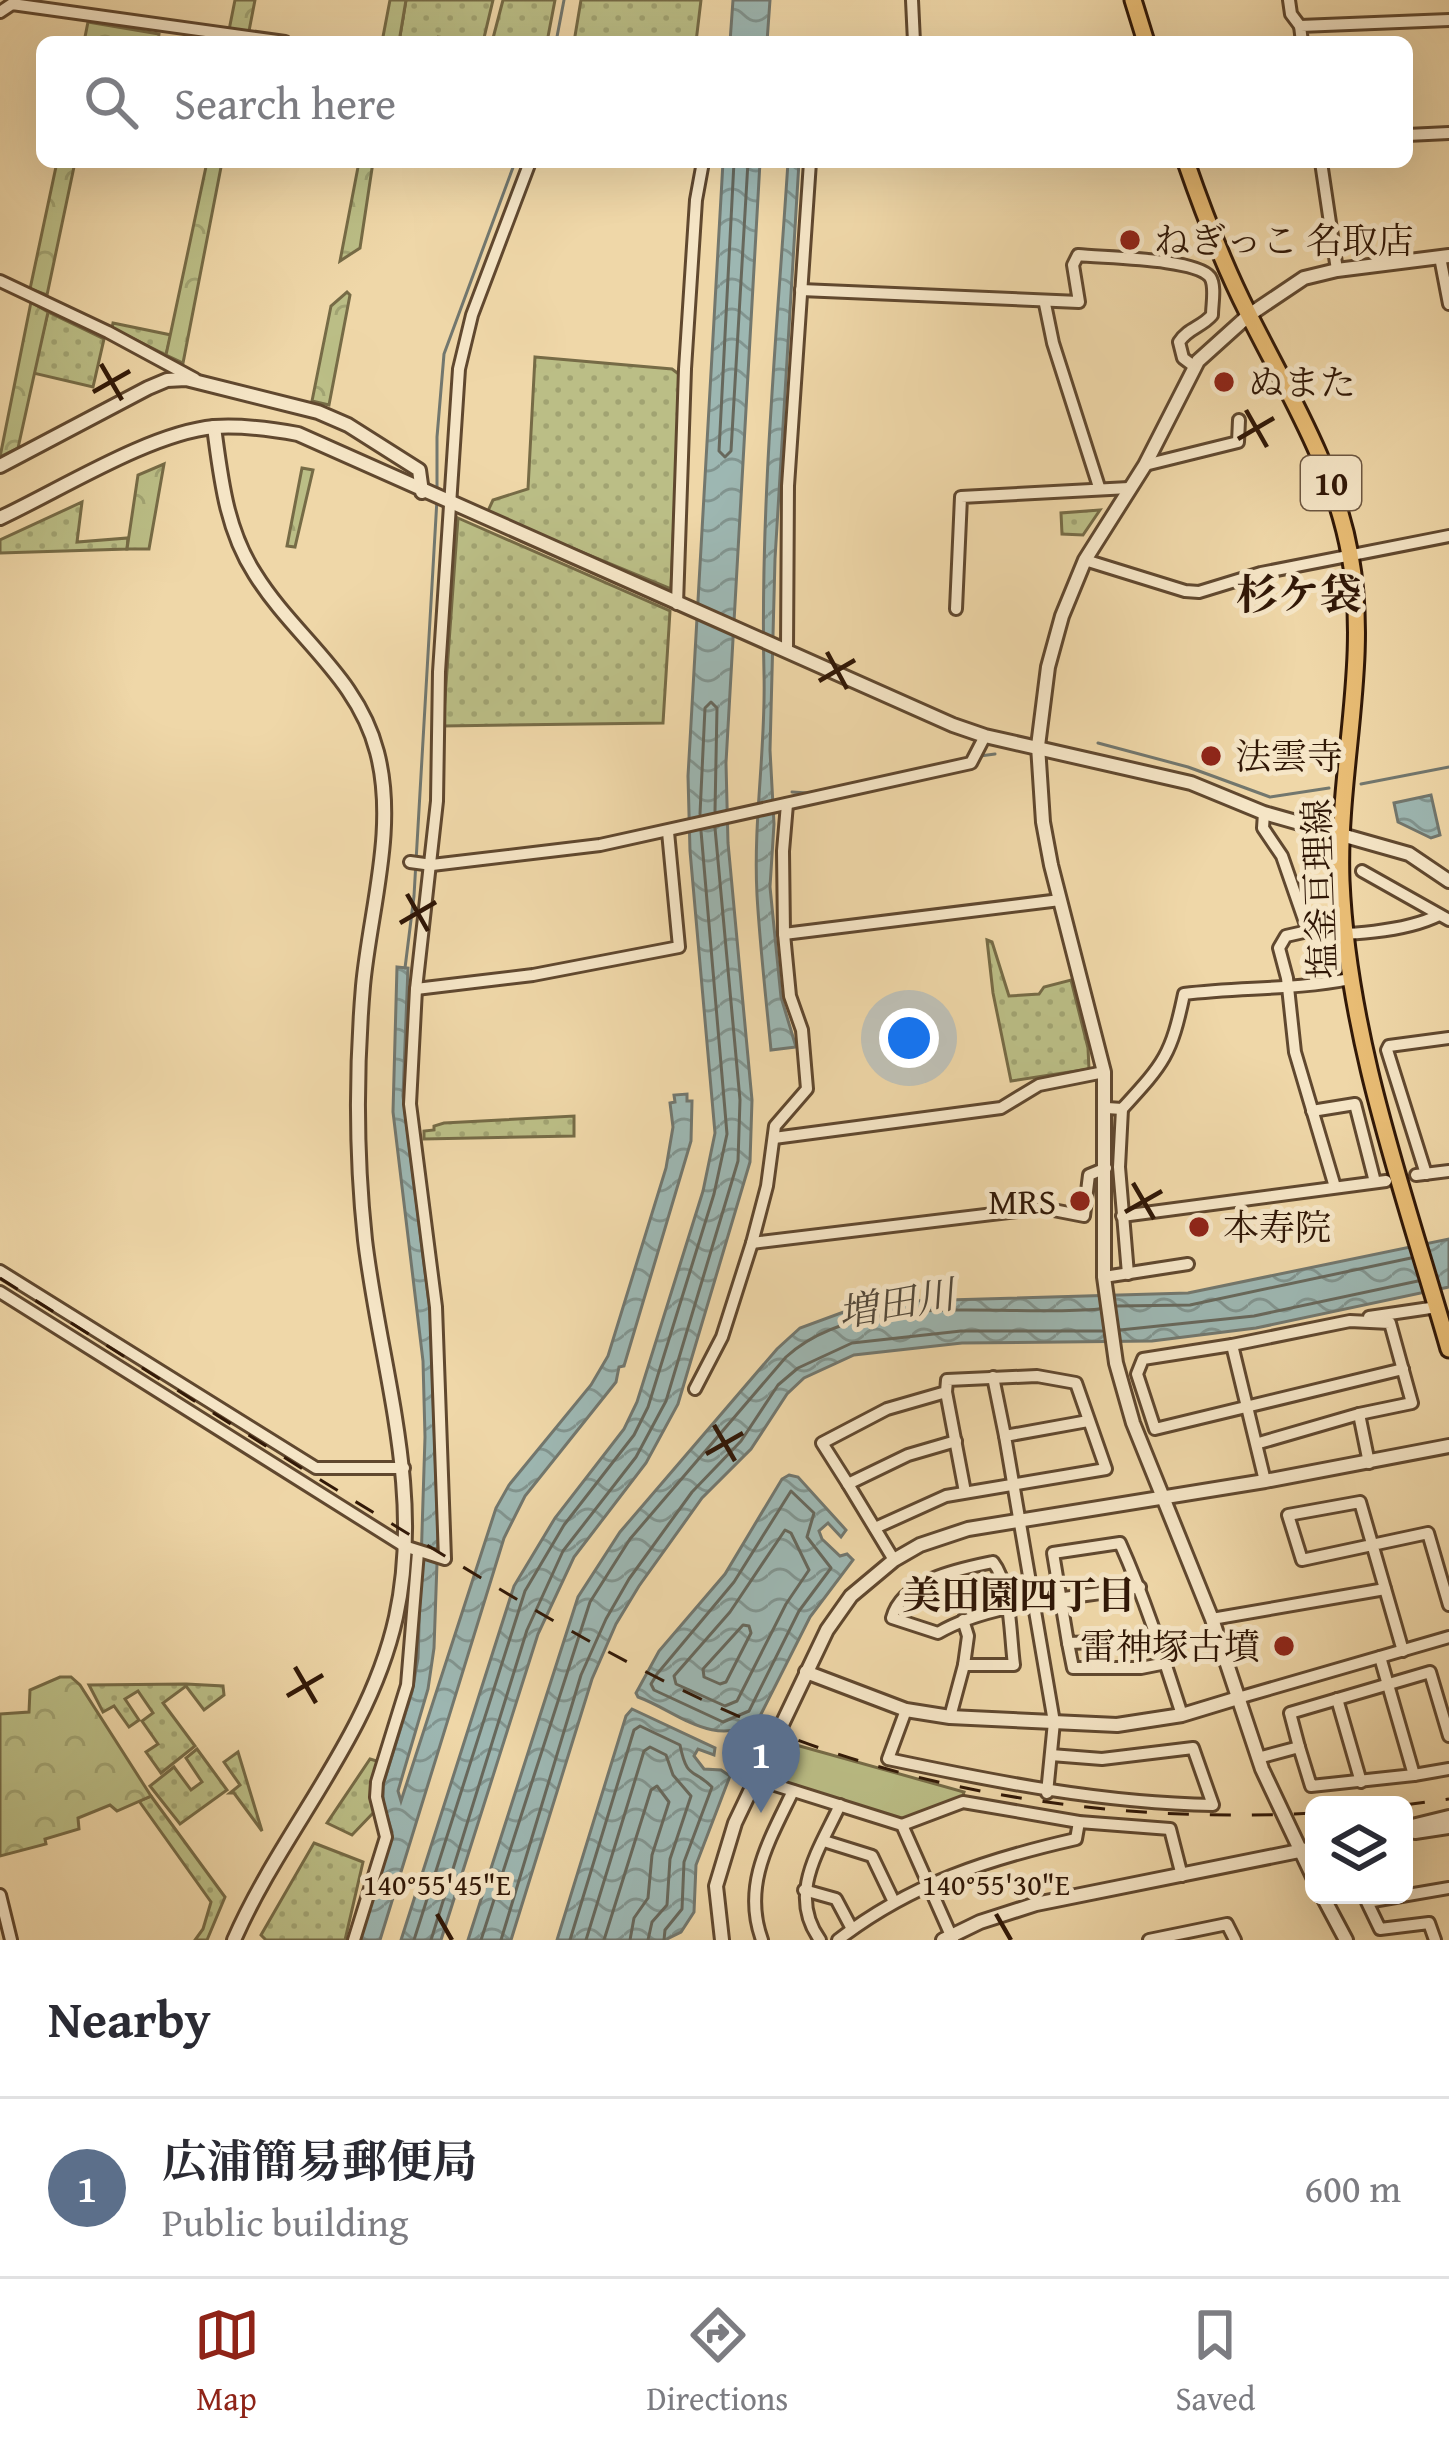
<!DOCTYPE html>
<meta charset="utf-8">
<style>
:root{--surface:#fff;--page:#f7f7f7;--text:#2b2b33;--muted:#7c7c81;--line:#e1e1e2;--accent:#8f2418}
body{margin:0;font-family:"Gentium Book Plus","Noto Serif JP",serif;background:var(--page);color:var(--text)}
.controls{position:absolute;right:36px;bottom:36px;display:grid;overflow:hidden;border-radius:18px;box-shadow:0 12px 48px #0002}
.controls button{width:108px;height:108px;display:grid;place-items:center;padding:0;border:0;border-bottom:3px solid var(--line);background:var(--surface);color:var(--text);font:60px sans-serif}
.you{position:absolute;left:909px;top:1038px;width:42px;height:42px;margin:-30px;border:9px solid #fff;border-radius:50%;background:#1a73e8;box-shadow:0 0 0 18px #1a73e833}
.badge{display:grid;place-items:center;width:78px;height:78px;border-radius:50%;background:var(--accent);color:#fff;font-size:39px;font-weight:700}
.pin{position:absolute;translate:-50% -99px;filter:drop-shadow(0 3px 6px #0008)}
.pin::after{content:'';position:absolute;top:63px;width:42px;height:36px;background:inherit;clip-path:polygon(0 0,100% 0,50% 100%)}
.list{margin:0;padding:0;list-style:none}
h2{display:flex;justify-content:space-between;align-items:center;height:156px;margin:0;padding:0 48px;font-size:51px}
h2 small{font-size:39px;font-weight:400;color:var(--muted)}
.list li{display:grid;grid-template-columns:78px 1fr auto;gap:36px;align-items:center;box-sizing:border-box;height:180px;padding:0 48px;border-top:3px solid var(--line)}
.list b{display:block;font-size:45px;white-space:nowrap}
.list p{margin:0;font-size:39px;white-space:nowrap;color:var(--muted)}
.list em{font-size:39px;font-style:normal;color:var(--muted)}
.icon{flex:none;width:66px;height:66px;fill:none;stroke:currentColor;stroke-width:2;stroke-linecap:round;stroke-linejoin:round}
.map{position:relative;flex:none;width:1449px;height:1940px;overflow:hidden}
.search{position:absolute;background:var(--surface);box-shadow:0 12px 48px #0002;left:36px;right:36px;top:36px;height:132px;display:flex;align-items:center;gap:30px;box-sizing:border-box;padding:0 42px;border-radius:18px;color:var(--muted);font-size:45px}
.sheet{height:336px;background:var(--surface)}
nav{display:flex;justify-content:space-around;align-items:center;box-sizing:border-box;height:168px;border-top:3px solid var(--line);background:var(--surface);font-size:33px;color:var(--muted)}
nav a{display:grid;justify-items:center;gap:6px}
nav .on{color:var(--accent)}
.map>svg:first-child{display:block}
.grass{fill:url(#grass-dots);stroke:#766b46;stroke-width:3}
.forest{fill:url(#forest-crowns);stroke:#766b46;stroke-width:3}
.green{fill:#bbbe86;stroke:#766b46;stroke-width:3}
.water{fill:url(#water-waves);stroke:#72776e;stroke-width:3}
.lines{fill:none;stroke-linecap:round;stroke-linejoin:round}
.shore{stroke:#67685c;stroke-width:3}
.stream{stroke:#72776e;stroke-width:3}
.minor-casing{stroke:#60482f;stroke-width:16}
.tertiary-casing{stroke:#60482f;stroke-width:18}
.primary-casing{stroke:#311807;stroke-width:21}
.minor{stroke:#f5e5c6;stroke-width:10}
.tertiary{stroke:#f5e5c6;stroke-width:12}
.primary{stroke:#e8bc74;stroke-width:15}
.rail{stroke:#311807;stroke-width:3;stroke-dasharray:21 21;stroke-linecap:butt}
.ticks{fill:none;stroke:#311807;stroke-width:4.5}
.poi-dot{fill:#8f2418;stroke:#f5e5c6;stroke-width:4.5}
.labels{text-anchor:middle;stroke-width:10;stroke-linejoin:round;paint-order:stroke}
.shield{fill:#f5e5c6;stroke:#6c5640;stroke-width:3}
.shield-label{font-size:33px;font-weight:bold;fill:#311807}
.poi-label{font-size:36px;fill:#311807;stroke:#f5e5c6;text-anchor:start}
.street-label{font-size:36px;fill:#311807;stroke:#f5e5c6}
.water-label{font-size:39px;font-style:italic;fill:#51483a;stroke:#f5e5c6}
.neighbourhood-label{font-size:39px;font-weight:bold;fill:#311807;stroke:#f5e5c6}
.quarter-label{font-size:42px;font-weight:bold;fill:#311807;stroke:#f5e5c6}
.ticks-label{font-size:30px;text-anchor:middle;fill:#311807;stroke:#f5e5c6;stroke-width:10;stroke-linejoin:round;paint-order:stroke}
</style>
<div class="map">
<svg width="1449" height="1940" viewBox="0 0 1449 1940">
<defs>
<pattern id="grass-dots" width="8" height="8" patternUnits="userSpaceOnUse" patternTransform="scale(3)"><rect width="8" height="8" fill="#bbbe86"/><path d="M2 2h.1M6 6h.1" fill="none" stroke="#a1a372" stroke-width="1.8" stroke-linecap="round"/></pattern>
<pattern id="forest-crowns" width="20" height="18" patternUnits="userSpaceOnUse" patternTransform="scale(3)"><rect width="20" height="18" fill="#bbbe86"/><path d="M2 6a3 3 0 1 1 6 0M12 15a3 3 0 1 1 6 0" fill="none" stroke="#a1a372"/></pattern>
<pattern id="water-waves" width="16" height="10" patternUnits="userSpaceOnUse" patternTransform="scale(3)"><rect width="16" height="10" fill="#9db7b2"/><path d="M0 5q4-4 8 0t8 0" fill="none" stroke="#81948f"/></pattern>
</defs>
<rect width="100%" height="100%" fill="#efd7a8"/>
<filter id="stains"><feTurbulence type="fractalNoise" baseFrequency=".00167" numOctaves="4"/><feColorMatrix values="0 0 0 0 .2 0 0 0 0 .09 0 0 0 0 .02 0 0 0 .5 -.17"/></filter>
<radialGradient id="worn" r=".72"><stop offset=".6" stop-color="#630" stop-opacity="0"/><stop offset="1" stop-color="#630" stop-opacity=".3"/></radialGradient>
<g class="grass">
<path d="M406 0H493L483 42 438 37 436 42H399Z"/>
<path d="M503 0H555L547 42H492Z"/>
<path d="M581 0H701L696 42H574Z"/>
<path d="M48 312 104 339 93 387 33 373Z"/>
<path d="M113 323 171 335 166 355 112 328Z"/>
<path d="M535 357 672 369 680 375 671 589 487 513 493 500 528 489Z"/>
<path d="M82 502 77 542 128 538 127 549 0 553V540Z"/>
<path d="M1100 510 1083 535 1062 534 1061 513Z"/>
<path d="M458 518 670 611 663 723 443 726Z"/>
<path d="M987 940 992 942 1009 996 1039 994 1044 987 1071 980 1088 1048 1089 1069 1011 1081 993 993Z"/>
<path d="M574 1116V1136L424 1139V1131L434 1130V1126L444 1123Z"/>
<path d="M186 1684 223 1686 224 1695 204 1710 186 1686 163 1703 195 1746 161 1773 146 1752 158 1744 142 1721 153 1713 138 1691 125 1699 139 1720 129 1727 114 1706 103 1712 89 1685Z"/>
<path d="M197 1749 227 1790 180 1824 150 1786 174 1767 191 1790 202 1782 186 1758Z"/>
<path d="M238 1752 262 1831 234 1793H230L240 1785 224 1762Z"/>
<path d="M370 1759 380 1762 371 1797 374 1812 352 1835 327 1823Z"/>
<path d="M151 1796 225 1897 207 1940H195L203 1929 211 1902 139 1801Z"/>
<path d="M314 1843 363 1862 345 1940H266L261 1935Z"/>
</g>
<g class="forest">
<path d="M235 0H255L249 31 229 30Z"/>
<path d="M390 0H406L399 42H382Z"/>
<path d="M88 22 159 34 158 42H84Z"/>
<path d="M57 162H75L47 295 30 289Z"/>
<path d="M207 162H222L183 363 166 355Z"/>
<path d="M359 162H373L360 248 340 261Z"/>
<path d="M347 292 350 295 329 405 312 401 331 306Z"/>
<path d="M31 302 48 312 18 448 0 457Z"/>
<path d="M164 464 149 549H127L138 475Z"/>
<path d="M302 468 313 470 295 547 287 546Z"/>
<path d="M60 1677H71L80 1685 151 1796 117 1811 110 1805 78 1818 79 1829 45 1839 46 1844 0 1856V1714L29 1712 30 1690Z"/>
</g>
<path class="green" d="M789 1743 964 1792 962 1798 902 1821 778 1780 774 1771Z"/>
<g class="water">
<path d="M733 0H770L767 42H730Z"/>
<path d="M723 162H760L726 763 728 843 752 1100 750 1162 678 1404 646 1463 574 1557 538 1634 441 1940H401L514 1586 555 1518 624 1429 637 1402 703 1191 715 1133 690 851 688 776Z"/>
<path d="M788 162H799L775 559 770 750 774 824 770 887 781 997 796 1047 771 1050C766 998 760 947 757 895 753 821 766 748 764 675 760 505 777 332 788 162Z"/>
<path d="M1431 795 1440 835 1431 838 1398 822 1394 803Z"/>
<path d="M397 967 408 968 403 1096 430 1311 438 1535 434 1648 428 1689 398 1791 401 1801 496 1508 509 1485 591 1385 608 1356 666 1168 673 1127 670 1103 675 1102 674 1095 687 1094V1101H692L691 1141 624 1366 619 1367 616 1382 525 1496 504 1538 380 1940H358L392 1832 383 1804V1785L412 1692 418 1658 425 1437 423 1361 393 1112Z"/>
<path d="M1449 1239V1287L1256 1328 1152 1341 962 1343 854 1355 804 1378 787 1394 751 1449 702 1498 639 1586 616 1624 592 1679 511 1940H468L578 1597 620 1532 777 1349 800 1328 849 1310 912 1301 1188 1293Z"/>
<path d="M789 1475 798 1477 846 1530 841 1537 828 1523 819 1531 822 1539 840 1556 847 1554 853 1560 810 1617 758 1720C714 1750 677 1711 638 1697L636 1693 659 1651 725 1574 782 1479Z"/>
<path d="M632 1709 715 1748 714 1755 698 1749 694 1756 704 1769 721 1770 730 1776 696 1865 694 1912 681 1932 665 1940H557L626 1716Z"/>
</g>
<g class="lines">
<g class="shore">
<path d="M734 162 719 451 725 457 731 451 748 162"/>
<path d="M700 814 705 708 711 702 717 708 715 811"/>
<path d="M1117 1306 1190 1305 1411 1258"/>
<path d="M1120 1330 1254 1316 1418 1281"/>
<path d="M791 1491 814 1513 807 1537 831 1568 799 1611 749 1711 723 1722 654 1690 651 1684 657 1674 734 1582Z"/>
<path d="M785 1530 791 1533 809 1570 786 1604 737 1701 725 1706 676 1684 674 1676 730 1612Z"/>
<path d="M743 1625 749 1626 751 1633 726 1682 720 1684 704 1677 703 1669Z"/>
<path d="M414 1940 525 1591 564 1525 634 1435 648 1407 714 1194 727 1134 701 831"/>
<path d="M431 1940 527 1630 563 1551 636 1457 666 1401 738 1161 740 1100 715 828"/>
<path d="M481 1940 590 1602 630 1539 786 1357C862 1288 1004 1318 1099 1309"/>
<path d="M501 1940 581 1675 606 1619 629 1579 692 1492 741 1441 778 1385 798 1368 852 1343 961 1331H1102"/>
<path d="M570 1940 634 1730 640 1726 680 1745C687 1780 693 1768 712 1787L684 1862 682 1909 665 1930 664 1940"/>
<path d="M586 1940 644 1751 650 1747 666 1755 673 1775 691 1796 670 1859 667 1905 652 1922 648 1940"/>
<path d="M604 1940 651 1790 657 1786 669 1802 652 1855 648 1898 634 1918 630 1940"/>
</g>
<g class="stream">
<path d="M556 42 564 0"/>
<path d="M437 489V437L444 354 515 162"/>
<path d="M1098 743 1188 767 1270 797 1329 788"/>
<path d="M980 756 995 754"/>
<path d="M1361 784 1449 767"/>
<path d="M792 792 808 793 956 761"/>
<path d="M405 968 414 896 437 499"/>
</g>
<defs>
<g id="minor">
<path d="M912 0 914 42"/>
<path d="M1289 0 1291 14 1300 26"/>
<path d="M0 12 12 4 285 42"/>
<path d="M1302 42 1300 26 1449 20"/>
<path d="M1407 135 1449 133"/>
<path d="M1321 162 1337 270"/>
<path d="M1440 257 1449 304"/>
<path d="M0 281 108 332 195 379"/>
<path d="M801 290 1079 302 1073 265 1078 255C1103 258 1195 258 1210 277 1216 286 1212 304 1212 315 1202 327 1188 328 1179 342L1183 358 1195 367"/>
<path d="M1045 304 1053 343 1099 487"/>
<path d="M1145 465 1238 442 1239 420"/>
<path d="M1085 560 1185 591 1199 592 1261 573 1449 536"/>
<path d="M677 604 685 369 696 200 703 162"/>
<path d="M956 609 961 497 1129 488"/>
<path d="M787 651 788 486 810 162"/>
<path d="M1264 813 1263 828 1282 856 1308 931C1342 938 1407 931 1439 915"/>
<path d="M410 862 432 865 600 845 971 763 985 736"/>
<path d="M1362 871 1449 920"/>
<path d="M1308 931 1286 936 1279 948 1287 978 1295 1052 1335 1187"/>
<path d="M784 934 1060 900"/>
<path d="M416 989 533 975 679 947 668 832"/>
<path d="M1107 1108 1122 1109C1164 1063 1171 1056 1184 994 1240 987 1294 990 1350 979"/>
<path d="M1122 1109 1119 1167 1128 1274"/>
<path d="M1312 1111 1355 1104 1375 1182"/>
<path d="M774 1138 1001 1108 1039 1085 1104 1072"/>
<path d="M1426 1174 1387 1050 1389 1046 1449 1038"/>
<path d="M1416 1175 1449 1171"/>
<path d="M1122 1216 1386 1181"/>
<path d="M752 1243 1043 1208 1084 1216 1089 1175 1106 1168"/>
<path d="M0 1271 316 1468H404"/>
<path d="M1104 1277 1188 1264"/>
<path d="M0 1292 404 1546 445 1559 436 1307 410 1104 416 989 437 801 439 672 459 369 472 315 530 162"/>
<path d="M1369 1317 1437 1307"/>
<path d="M1232 1345 1143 1359 1137 1374 1155 1429 1403 1369"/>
<path d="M993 1377 1005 1436"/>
<path d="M695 1389 722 1337 752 1243 767 1186 775 1126 807 1089 802 1030 790 996 784 934 783 851 787 804"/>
<path d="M946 1392 965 1492"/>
<path d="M1259 1443 1359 1414"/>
<path d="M1265 1481 1232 1345 1350 1321 1390 1323 1412 1403 1359 1414 1369 1463"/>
<path d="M848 1484 894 1560"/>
<path d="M875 1528 946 1496 1106 1469 1076 1383 1037 1376 947 1380 946 1392 887 1409 822 1443 848 1484 908 1455 956 1441"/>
<path d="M1212 1619 1385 1589"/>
<path d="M963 1620 968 1636 964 1665"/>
<path d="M1157 1635 1128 1641 1068 1643 1053 1553 1120 1543C1145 1599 1163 1656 1182 1715"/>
<path d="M1068 1643 1073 1668H1141L1166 1663"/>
<path d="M1403 1651 1360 1502 1288 1515 1302 1560 1428 1533 1449 1605"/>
<path d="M1238 1698 1449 1637"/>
<path d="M1337 1699 1361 1782"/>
<path d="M906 1710 888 1759C997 1782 1102 1803 1213 1805L1193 1748 1102 1759 1051 1755"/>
<path d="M950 1717 964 1665H1014C1010 1635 1011 1585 993 1562 959 1569 902 1580 892 1618L938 1633C990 1602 1079 1598 1140 1587"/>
<path d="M1299 1747 1290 1713 1430 1672 1449 1736"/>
<path d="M1258 1758 1299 1747 1311 1786 1414 1775 1380 1657"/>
<path d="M1414 1775 1449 1769"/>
<path d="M756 1779 902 1825 953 1940"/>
<path d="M1047 1793 1054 1722 1005 1436 1088 1421"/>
<path d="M902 1825 963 1802 1079 1822 1170 1829 1182 1876"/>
<path d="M824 1841 872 1856 894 1902"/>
<path d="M804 1890 836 1899 852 1929"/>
<path d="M0 1895 11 1940"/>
<path d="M354 1940 386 1837 376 1797 377 1782 407 1685 418 1552"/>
<path d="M762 1940C742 1885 769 1841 793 1791"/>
<path d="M820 1940C787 1894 819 1850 840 1805"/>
<path d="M838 1940C910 1884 988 1859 1076 1839L1079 1822"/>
<path d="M1149 1940 1227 1924 1235 1940"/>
<path d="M1435 1940 1429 1923 1380 1929 1367 1902 1449 1888"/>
</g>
<g id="tertiary">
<path d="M214 427C221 479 226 529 255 574 294 637 358 677 377 752 397 828 370 910 363 986 356 1070 356 1156 365 1240 380 1366 424 1489 396 1617 369 1739 283 1828 234 1940"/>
<path d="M0 466 148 388 167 380 186 379 318 412 348 425 419 470 422 492"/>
<path d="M0 518C60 490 150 433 214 427 242 425 271 429 298 434L953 725 985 736 1191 783 1264 813 1409 854 1449 881"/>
<path d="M806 1672 906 1710 950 1717 1117 1725 1182 1715 1238 1698"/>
<path d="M1404 1828 1449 1817"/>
<path d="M1415 1832 1449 1827"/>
<path d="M1314 1879 1262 1769 1212 1619 1133 1423 1116 1363 1104 1277V1072L1051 865 1043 822 1038 746 1048 667 1062 616 1085 560 1145 465 1198 361 1249 315 1304 278 1337 270 1449 256"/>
<path d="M1322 1895 1346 1940"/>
<path d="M722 1940 716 1886 735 1823 827 1630 851 1596 894 1560 920 1545 968 1529 1265 1481 1449 1446"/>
<path d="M943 1940 980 1922 1036 1904 1314 1848"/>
</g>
<g id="primary">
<path d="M1133 0 1146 42"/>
<path d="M1186 162C1204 214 1223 264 1248 313 1288 393 1334 466 1350 555 1370 663 1337 772 1341 881 1348 1041 1405 1195 1449 1349"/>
</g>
</defs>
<use href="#minor" class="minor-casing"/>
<use href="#tertiary" class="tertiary-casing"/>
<use href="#primary" class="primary-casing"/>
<use href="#minor" class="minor"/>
<use href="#tertiary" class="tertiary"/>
<use href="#primary" class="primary"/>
<g class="rail">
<path d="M0 1278C146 1370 292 1464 440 1553 547 1618 653 1682 769 1729 940 1798 1131 1823 1314 1813"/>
<path d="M1404 1805 1449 1799"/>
</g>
</g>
<path class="ticks" d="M101 364 122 400M93 392 130 371M1246 410 1267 447M1238 439 1274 418M827 652 847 689M819 681 855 660M407 894 428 931M400 923 436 902M1133 1183 1154 1219M1125 1212 1162 1191M714 1425 735 1461M706 1454 743 1433M295 1667 316 1703M287 1696 323 1675M437 1914 452 1940M996 1914 1011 1940"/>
<g class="poi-dot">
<circle cx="1130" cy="240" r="12"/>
<circle cx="1224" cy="382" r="12"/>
<circle cx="1211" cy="756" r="12"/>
<circle cx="1080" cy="1201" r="12"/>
<circle cx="1199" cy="1227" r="12"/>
<circle cx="1284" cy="1646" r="12"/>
</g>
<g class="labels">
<rect class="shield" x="1301" y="456" width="60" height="54" rx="9"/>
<g class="shield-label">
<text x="1331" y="495">10</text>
</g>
<g class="poi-label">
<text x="1154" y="253">ねぎっこ 名取店</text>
<text x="1248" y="395">ぬまた</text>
<text x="1235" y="769">法雲寺</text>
<text x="1056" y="1214" text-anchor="end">MRS</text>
<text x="1223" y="1240">本寿院</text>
<text x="1260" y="1659" text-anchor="end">雷神塚古墳</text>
</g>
<g class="street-label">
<text transform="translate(1319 889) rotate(-92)" y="13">塩釜亘理線</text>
</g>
<g class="water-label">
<text transform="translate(896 1303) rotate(-10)" y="14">増田川</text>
</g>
<g class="neighbourhood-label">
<text x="1019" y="1609">美田園四丁目</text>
</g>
<g class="quarter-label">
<text x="1299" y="609">杉ケ袋</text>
</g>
</g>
<g class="ticks-label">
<text x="437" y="1895">140°55'45"E</text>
<text x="996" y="1895">140°55'30"E</text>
</g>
<rect width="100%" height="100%" filter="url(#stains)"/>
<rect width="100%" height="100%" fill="url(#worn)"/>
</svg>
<div class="controls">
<button><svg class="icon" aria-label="layers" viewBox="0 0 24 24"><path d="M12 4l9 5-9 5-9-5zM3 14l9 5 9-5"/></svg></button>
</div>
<div class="you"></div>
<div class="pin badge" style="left:761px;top:1813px;background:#5c6f8a">1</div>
<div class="search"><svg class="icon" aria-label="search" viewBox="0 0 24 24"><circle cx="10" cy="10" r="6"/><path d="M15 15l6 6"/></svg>Search here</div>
</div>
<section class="sheet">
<h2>Nearby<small></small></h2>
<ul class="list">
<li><span class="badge" style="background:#5c6f8a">1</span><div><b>広浦簡易郵便局</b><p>Public building</p></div><em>600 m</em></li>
</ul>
</section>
<nav>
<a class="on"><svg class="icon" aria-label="map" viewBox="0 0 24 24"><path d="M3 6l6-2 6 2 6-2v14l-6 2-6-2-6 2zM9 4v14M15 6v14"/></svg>Map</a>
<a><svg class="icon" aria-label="directions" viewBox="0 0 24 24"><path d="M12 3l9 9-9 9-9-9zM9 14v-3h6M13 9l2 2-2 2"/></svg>Directions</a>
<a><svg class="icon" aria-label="saved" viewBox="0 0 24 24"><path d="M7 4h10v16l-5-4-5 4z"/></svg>Saved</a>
</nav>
